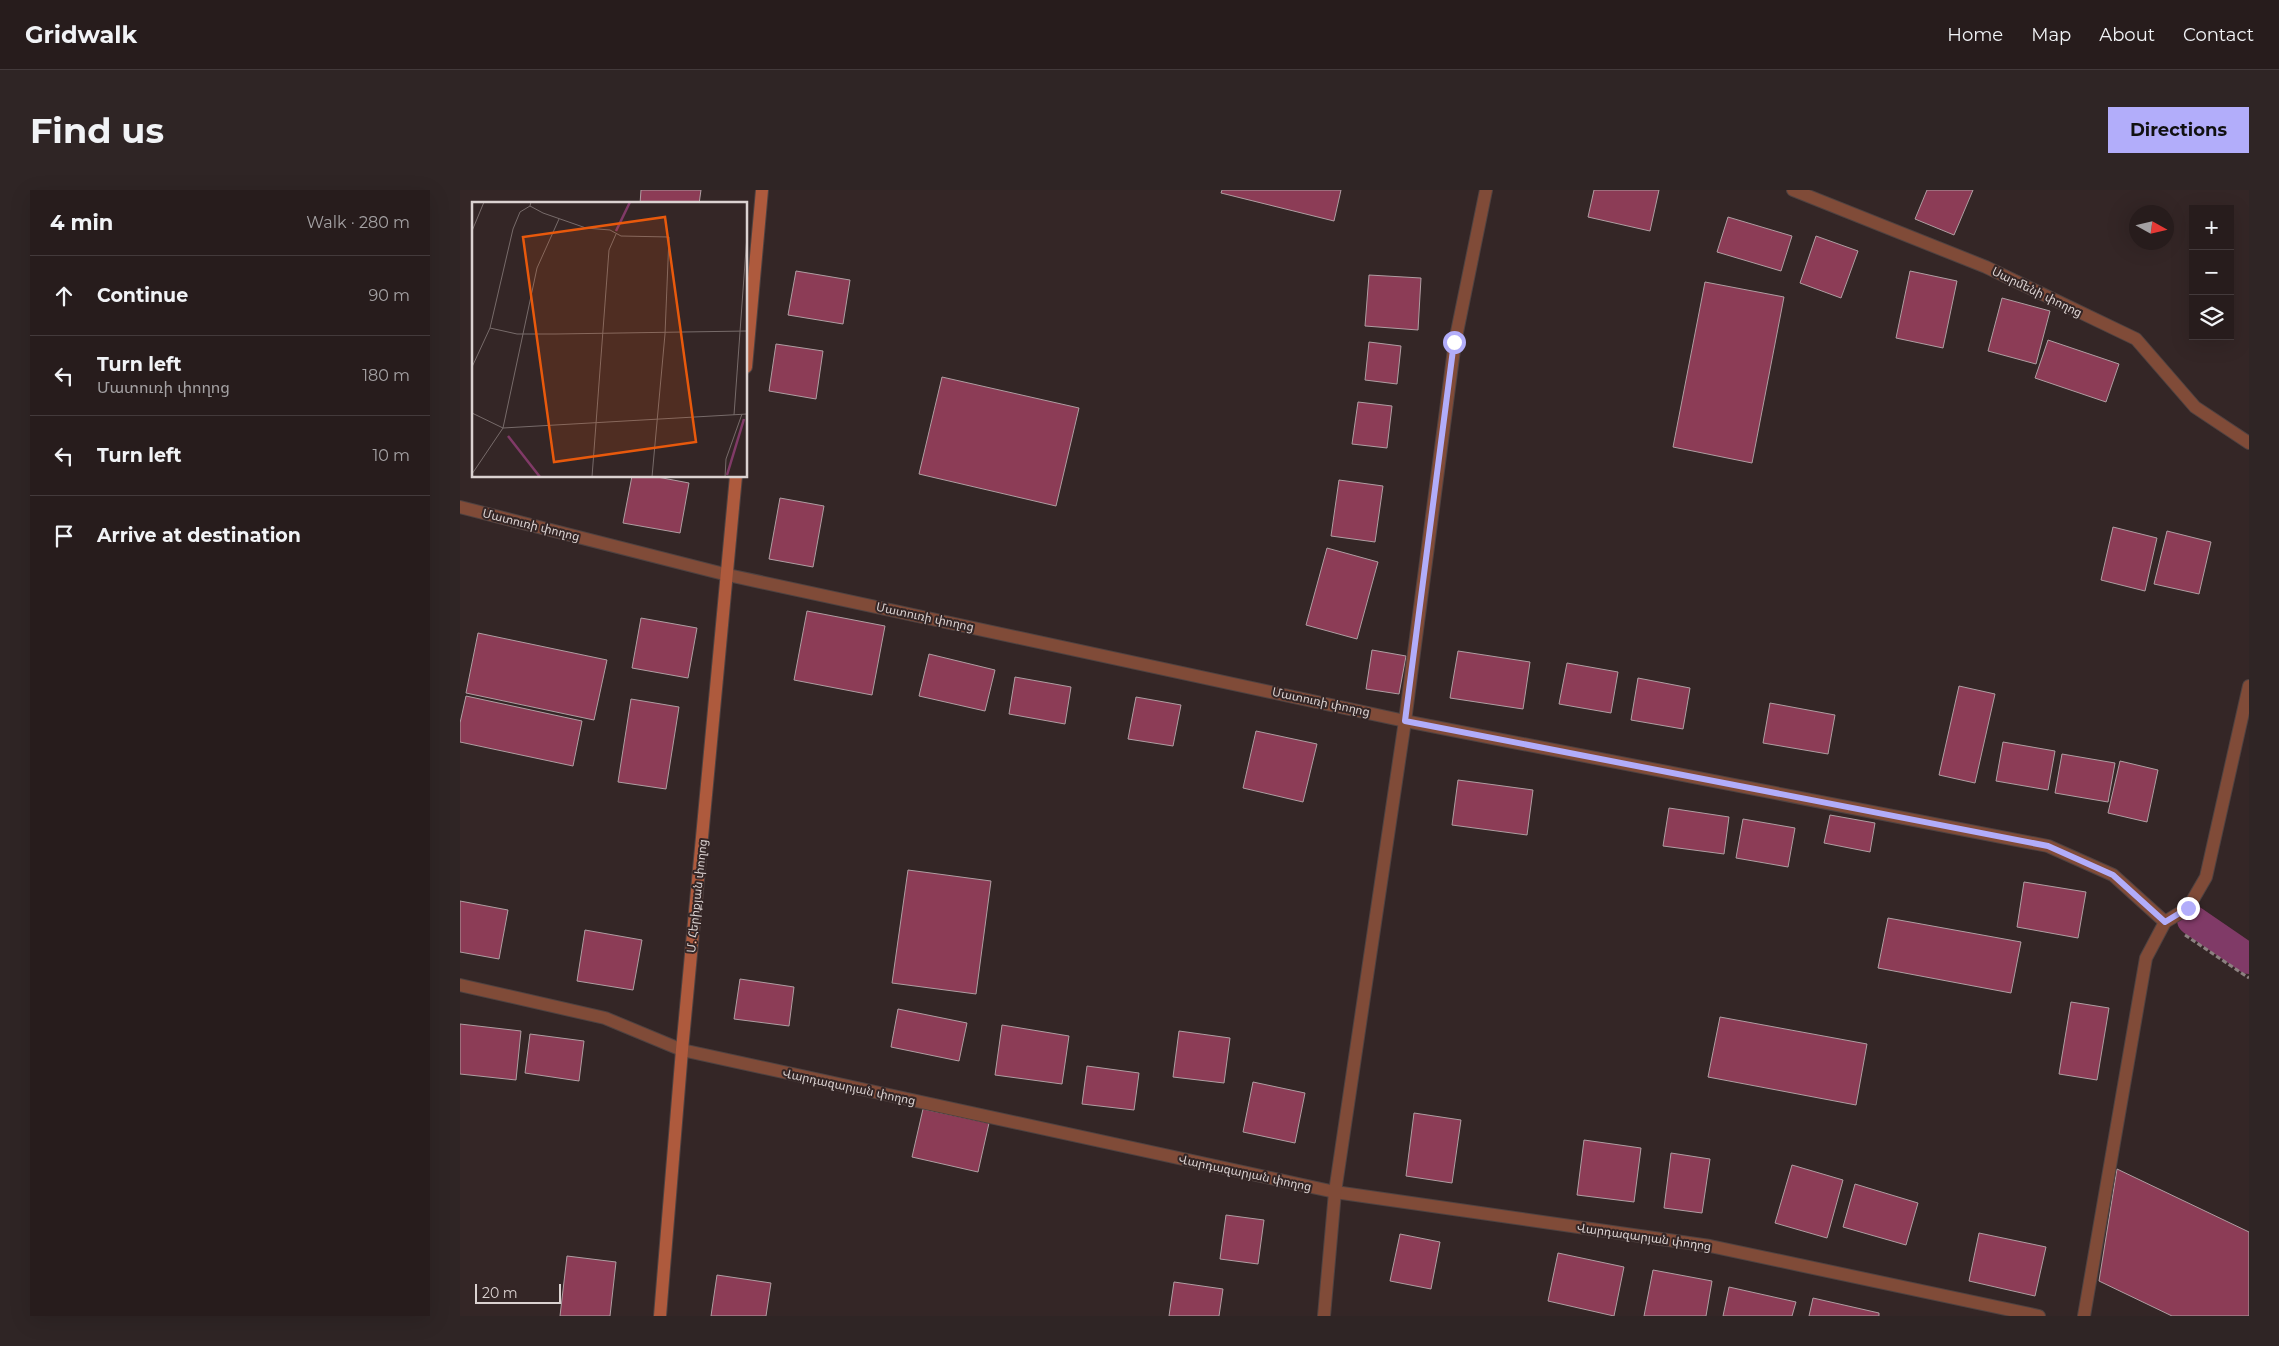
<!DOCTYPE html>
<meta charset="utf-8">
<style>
:root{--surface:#271c1c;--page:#2f2525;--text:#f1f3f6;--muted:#a4a1a3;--line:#433a3b;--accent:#b2adfa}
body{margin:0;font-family:Montserrat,"Noto Sans Armenian",sans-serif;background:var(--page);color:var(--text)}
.controls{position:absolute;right:15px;top:15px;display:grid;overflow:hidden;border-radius:0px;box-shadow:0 5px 20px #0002}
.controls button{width:45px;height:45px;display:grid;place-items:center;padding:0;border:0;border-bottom:1px solid var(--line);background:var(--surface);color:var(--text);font:25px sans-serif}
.compass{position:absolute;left:1669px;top:15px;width:45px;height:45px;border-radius:50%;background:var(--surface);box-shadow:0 5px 20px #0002;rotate:98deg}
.scale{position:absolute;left:15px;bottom:12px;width:86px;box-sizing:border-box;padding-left:5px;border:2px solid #dbd2d1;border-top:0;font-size:14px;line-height:18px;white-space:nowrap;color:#dbd2d1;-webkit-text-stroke:4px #342626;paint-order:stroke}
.stop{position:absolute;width:15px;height:15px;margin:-11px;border:4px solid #b2adfa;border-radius:50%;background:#fff}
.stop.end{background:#b2adfa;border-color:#fff;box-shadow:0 1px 5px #0008}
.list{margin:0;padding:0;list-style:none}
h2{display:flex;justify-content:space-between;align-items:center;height:65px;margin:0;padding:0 20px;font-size:21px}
h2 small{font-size:16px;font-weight:400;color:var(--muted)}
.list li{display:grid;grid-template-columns:32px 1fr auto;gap:15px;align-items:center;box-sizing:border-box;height:80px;padding:0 20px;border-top:1px solid var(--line)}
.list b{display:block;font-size:19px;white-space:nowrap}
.list p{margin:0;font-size:16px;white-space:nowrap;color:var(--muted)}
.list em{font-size:16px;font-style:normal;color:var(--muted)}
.icon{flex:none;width:28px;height:28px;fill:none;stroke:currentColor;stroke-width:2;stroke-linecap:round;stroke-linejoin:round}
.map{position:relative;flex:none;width:1789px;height:1126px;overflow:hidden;border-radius:0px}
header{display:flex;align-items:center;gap:30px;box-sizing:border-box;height:70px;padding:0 25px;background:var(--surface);border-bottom:1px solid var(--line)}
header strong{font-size:24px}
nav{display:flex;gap:28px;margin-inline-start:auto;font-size:18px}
.intro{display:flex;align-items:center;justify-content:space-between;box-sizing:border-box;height:120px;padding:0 30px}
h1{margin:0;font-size:35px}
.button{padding:12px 22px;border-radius:0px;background:var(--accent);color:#111;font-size:18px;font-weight:700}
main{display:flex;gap:30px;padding:0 30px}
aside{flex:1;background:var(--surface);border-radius:0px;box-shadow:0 5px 20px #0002}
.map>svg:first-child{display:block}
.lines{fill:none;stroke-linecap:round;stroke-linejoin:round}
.canal{stroke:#803a67;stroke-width:30}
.building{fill:#8c3c56;stroke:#af9ea2}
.minor-casing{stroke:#4f4241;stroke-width:14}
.secondary-casing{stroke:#4f4241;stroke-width:14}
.path{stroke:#8c8180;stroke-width:3;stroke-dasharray:5 2.5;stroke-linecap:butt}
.minor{stroke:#804b38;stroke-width:12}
.secondary{stroke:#ae5a3d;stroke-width:12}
.route{stroke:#b2adfa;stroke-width:6}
.labels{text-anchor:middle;stroke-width:4;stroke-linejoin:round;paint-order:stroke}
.street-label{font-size:12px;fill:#dbd2d1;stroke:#342626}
.inset-river{fill:none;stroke:#803a67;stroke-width:2.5}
.inset-road{fill:none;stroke:#776b6a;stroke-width:1}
.view{fill:#e8590c;fill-opacity:0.15;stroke:#e8590c;stroke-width:2.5}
.inset-edge{fill:none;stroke:#dbd2d1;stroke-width:2.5}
</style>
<header>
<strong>Gridwalk</strong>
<nav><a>Home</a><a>Map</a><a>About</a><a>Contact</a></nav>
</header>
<div class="intro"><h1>Find us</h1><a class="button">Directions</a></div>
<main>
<aside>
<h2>4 min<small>Walk · 280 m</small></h2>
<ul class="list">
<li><svg class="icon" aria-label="ahead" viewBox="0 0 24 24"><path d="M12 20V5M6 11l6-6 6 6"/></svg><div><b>Continue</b></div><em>90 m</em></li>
<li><svg class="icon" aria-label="left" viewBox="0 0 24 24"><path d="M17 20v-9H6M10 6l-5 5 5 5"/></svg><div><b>Turn left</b><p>Մատուռի փողոց</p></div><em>180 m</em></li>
<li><svg class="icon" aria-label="left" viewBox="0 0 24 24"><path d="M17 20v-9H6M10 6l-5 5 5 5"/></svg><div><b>Turn left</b></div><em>10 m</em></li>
<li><svg class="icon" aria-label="arrive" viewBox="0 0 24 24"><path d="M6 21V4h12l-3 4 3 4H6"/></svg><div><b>Arrive at destination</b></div></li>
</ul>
</aside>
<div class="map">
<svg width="1789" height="1126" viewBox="0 0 1789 1126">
<rect width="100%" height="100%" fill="#342626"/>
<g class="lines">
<path class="canal" d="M1732 730 1789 769"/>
</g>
<g class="building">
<path d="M181 0H241L239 14H180Z"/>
<path d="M762 0H881L874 31 761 3Z"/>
<path d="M1134 0H1199L1190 41 1128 27Z"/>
<path d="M1467 0H1513L1494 45 1455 29Z"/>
<path d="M1268 27 1332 46 1321 81 1257 62Z"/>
<path d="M1356 46 1398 61 1381 108 1340 93Z"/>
<path d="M336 81 390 90 383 134 328 125Z"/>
<path d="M1450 81 1497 91 1483 158 1436 148Z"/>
<path d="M909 85 961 88 958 140 905 136Z"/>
<path d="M1245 92 1324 107 1292 273 1213 257Z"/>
<path d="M1542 108 1590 121 1576 174 1528 161Z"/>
<path d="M1588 150 1659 174 1646 212 1575 188Z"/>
<path d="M909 152 941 156 937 194 905 190Z"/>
<path d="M316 154 363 161 356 209 309 201Z"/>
<path d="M482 187 619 218 596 316 459 284Z"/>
<path d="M898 212 932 216 927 258 892 254Z"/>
<path d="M172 286H192L229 293 220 343 163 333Z"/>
<path d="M879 290 923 296 915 352 871 346Z"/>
<path d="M320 308 364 316 353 377 309 369Z"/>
<path d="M1653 337 1697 348 1685 401 1641 390Z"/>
<path d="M1707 341 1751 352 1739 404 1694 394Z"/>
<path d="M867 358 918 372 897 449 846 435Z"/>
<path d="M347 421 425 436 412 505 334 490Z"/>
<path d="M181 428 237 438 228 488 172 478Z"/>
<path d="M18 443 147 470 134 530 6 503Z"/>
<path d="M912 460 946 466 939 504 906 499Z"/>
<path d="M998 461 1070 472 1063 519 990 508Z"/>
<path d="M469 464 535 480 525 521 459 506Z"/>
<path d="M1107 473 1158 482 1151 523 1099 514Z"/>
<path d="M555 487 611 497 605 534 549 524Z"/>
<path d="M1178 488 1230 498 1223 539 1171 530Z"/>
<path d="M1499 496 1535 504 1515 593 1479 585Z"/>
<path d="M6 506 122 531 113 576 0 552V533Z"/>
<path d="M676 507 721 515 713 556 668 549Z"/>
<path d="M171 509 219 517 206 599 158 592Z"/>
<path d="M1310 513 1375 525 1368 564 1303 553Z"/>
<path d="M796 541 857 554 843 612 783 598Z"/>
<path d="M1543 552 1595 561 1588 600 1536 591Z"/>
<path d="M1602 564 1655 573 1648 612 1595 603Z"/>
<path d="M1660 571 1698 580 1687 632 1648 623Z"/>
<path d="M998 590 1073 600 1067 645 992 635Z"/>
<path d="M1209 618 1269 627 1264 664 1203 656Z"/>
<path d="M1370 625 1415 633 1410 662 1364 653Z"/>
<path d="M1283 629 1335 638 1328 677 1276 668Z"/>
<path d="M448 680 531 691 516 804 432 793Z"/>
<path d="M1564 692 1626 702 1618 748 1557 737Z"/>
<path d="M0 711 48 720 39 769 0 762Z"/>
<path d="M1428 728 1561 752 1551 803 1418 778Z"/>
<path d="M125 740 182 750 173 800 117 791Z"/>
<path d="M280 789 334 797 329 836 274 829Z"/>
<path d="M1611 812 1649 818 1637 890 1599 884Z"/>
<path d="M438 819 507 833 499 871 431 857Z"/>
<path d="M1260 827 1407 854 1396 915 1248 887Z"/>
<path d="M0 834 61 841 56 890 0 884Z"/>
<path d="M542 835 609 846 602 894 535 885Z"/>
<path d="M719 841 770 848 764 893 713 887Z"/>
<path d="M70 844 124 851 119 891 65 883Z"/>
<path d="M627 876 679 883 674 920 622 914Z"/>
<path d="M793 892 845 903 835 953 783 942Z"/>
<path d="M463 919 529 933 518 982 452 967Z"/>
<path d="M954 923 1001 930 992 993 946 986Z"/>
<path d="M1124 950 1181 958 1174 1012 1117 1005Z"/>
<path d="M1211 963 1250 969 1242 1023 1204 1018Z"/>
<path d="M1332 975 1383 990 1367 1048 1315 1033Z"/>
<path d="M1657 979 1789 1042V1126H1712L1639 1091Z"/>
<path d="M1395 994 1458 1013 1446 1055 1383 1037Z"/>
<path d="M766 1025 804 1030 798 1074 760 1069Z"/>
<path d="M1519 1043 1586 1057 1575 1106 1509 1091Z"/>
<path d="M940 1044 980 1052 971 1099 930 1091Z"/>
<path d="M1098 1063 1164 1077 1154 1126 1088 1111Z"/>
<path d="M107 1066 156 1072 150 1126H100Z"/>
<path d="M1193 1080 1252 1091 1246 1126H1184Z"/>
<path d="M257 1085 311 1093 306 1126H251Z"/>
<path d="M714 1092 763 1099 759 1126H709Z"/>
<path d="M1269 1097 1336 1112 1332 1126H1263Z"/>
<path d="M1353 1108 1419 1123V1126H1349Z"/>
</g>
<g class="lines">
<defs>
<g id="minor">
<path d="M1333 0 1526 77 1676 149 1735 217 1789 253"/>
<path d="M0 317 268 385 945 531 1588 656 1653 685 1705 732"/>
<path d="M0 795 145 828 222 860 875 1002 1250 1056 1579 1126"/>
<path d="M864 1126 875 1002 945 531 995 152 1026 0"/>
<path d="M1624 1126 1686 768 1705 732 1728 718 1746 687 1789 496"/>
</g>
<g id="secondary">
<path d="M286 177 302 0"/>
<path d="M200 1126 222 860 276 286"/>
</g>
</defs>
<use href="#minor" class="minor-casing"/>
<use href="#secondary" class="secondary-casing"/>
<path class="path" d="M1725 745 1789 788"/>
<use href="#minor" class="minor"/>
<use href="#secondary" class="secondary"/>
</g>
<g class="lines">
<path class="route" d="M994 152 945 531 1588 656 1653 685 1705 732 1728 718"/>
</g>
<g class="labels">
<g class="street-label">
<text transform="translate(1577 102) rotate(26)" y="4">Սարմենի փողոց</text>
<text transform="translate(71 335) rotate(14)" y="4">Մատուռի փողոց</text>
<text transform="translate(465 427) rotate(12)" y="4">Մատուռի փողոց</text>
<text transform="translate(861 512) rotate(12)" y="4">Մատուռի փողոց</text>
<text transform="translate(237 706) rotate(-84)" y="4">Մ. Հերիքյան փողոց</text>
<text transform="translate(389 897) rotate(12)" y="4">Վարդազարյան փողոց</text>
<text transform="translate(785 983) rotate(12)" y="4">Վարդազարյան փողոց</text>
<text transform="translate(1184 1047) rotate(8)" y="4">Վարդազարյան փողոց</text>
</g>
</g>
<g transform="translate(12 12)">
<rect width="275" height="275" fill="#342626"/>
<path class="inset-river" d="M144 29 158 0M36 234 68 275M255 273 272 217"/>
<path class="inset-road" d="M59 0 58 4 71 11 114 26 138 28 149 34 197 35 193 132 180 275M0 29 12 0M18 126 45 132H84L275 129M0 165 18 126 41 27 48 10 58 4M0 211 31 226 65 66 87 17M262 213 275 33M0 272 31 226 275 212M120 275 137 48 144 32M253 275 254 257 270 212"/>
<path class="view" d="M193 15 224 240 82 260 51 35Z"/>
<rect width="275" height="275" class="inset-edge"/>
</g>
</svg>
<div class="controls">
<button>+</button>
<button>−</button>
<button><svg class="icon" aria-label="layers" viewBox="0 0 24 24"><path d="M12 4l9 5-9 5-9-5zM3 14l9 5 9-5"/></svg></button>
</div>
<svg class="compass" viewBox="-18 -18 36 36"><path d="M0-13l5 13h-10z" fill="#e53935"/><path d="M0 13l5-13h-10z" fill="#a4a1a3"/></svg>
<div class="scale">20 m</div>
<div class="stop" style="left:994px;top:152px"></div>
<div class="stop end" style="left:1728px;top:718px"></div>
</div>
</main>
